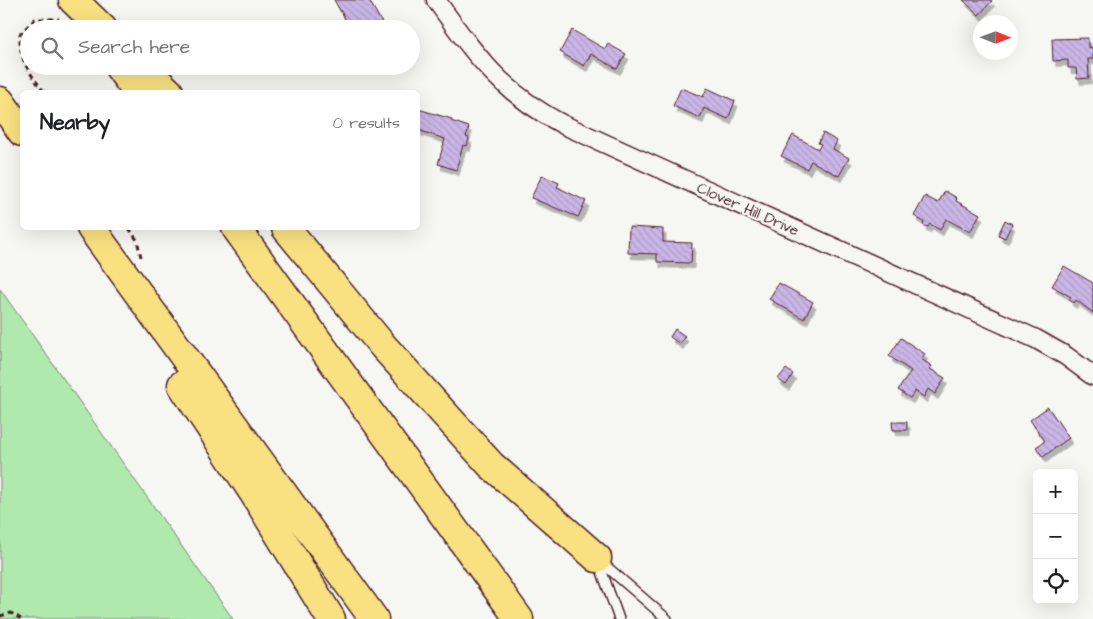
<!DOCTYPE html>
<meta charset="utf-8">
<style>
:root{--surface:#fff;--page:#f6f6f6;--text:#202124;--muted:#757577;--line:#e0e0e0}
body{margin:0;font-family:"Architects Daughter",sans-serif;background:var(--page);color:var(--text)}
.controls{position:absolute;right:15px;bottom:15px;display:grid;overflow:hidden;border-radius:8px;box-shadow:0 5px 20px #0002}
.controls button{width:45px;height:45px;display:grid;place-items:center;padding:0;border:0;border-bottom:1px solid var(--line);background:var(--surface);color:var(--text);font:25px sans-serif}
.compass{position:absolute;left:973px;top:15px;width:45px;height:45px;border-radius:50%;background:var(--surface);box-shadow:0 5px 20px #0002;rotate:91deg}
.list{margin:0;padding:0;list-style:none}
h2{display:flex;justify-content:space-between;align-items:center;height:65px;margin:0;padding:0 20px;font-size:21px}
h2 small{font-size:16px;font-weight:400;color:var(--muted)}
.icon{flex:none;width:28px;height:28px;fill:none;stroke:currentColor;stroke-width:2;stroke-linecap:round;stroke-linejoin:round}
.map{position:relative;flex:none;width:1093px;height:619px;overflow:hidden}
.search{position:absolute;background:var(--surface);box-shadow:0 5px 20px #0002;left:20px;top:20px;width:400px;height:55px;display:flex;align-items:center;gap:12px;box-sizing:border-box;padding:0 18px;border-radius:28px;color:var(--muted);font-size:19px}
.panel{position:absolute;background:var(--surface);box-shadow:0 5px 20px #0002;left:20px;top:90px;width:400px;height:140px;border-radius:8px}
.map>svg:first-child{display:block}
.park{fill:#afe9ae;stroke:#7c846c}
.building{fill:url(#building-back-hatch);stroke:#4a1f2b;filter:url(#shadow)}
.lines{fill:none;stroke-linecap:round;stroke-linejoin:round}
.service-casing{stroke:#4a1f2b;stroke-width:12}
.minor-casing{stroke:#4a1f2b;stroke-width:21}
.motorway-casing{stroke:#4a1f2b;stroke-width:31}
.path{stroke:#4a1f2b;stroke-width:3;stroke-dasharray:5 4;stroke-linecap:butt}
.service{stroke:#f6f6f2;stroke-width:9}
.minor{stroke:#f6f6f2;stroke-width:18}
.motorway{stroke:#f9e181;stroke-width:28}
.labels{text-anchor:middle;stroke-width:4.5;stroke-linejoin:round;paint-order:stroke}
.street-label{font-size:15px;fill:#4a1f2b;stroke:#f6f6f2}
</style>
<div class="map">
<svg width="1093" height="619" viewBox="0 0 1093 619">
<defs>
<pattern id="building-back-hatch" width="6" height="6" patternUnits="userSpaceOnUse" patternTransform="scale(1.25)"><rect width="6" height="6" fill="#cab6e7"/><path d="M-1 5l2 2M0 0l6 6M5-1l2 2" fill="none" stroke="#af9cc6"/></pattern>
<filter id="shadow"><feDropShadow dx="3" dy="5.5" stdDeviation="0" flood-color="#0004"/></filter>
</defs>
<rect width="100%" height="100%" fill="#f6f6f2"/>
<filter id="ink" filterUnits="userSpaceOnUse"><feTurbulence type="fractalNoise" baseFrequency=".02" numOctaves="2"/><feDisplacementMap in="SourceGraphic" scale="10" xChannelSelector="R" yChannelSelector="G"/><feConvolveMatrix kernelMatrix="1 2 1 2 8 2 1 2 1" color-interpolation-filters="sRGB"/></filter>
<g filter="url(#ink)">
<path class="park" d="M0 289 233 619H0Z"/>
<g class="building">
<path d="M334 0H369L382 23 371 29H351Z"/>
<path d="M963 0H991L992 1 979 15Z"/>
<path d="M572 30 605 49 608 44 626 54 617 69 591 54 584 66 560 52Z"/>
<path d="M1088 38V48L1093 47V59H1088L1089 78 1077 79 1076 68H1068V60L1053 61 1052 39Z"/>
<path d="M681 88 703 97 707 88 735 101 728 119 704 108 700 118 673 106Z"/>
<path d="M418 109 452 119 451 121 469 127 466 137 469 138 467 146 463 145 456 170 438 164 445 139 418 130Z"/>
<path d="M823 133 837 141 833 149 849 158 839 176 811 161 807 169 781 156 793 135 818 149 821 144 818 143Z"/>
<path d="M542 175 559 183 557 187 586 201 578 217 531 198Z"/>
<path d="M945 191 957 198 956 201 980 214 970 232 946 219 940 230 930 224 928 227 923 225 924 222 914 216 925 196 938 203Z"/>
<path d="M1005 220 1012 224 1005 238 998 235Z"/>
<path d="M629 227 663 229V242L692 243 691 263 657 262V254L628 253Z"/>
<path d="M1064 266 1093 283V313L1076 300 1074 303 1069 300 1071 297 1052 286Z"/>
<path d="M779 283 813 302 804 319 769 299Z"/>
<path d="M675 329 685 336 680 344 670 337Z"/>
<path d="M901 338 925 354 921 359 932 366 930 369 945 378 935 394 928 389 924 397 915 391 910 398 898 390 911 371 889 356Z"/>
<path d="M786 369 793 374 786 385 778 379Z"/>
<path d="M1048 407 1069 438 1043 457 1036 447 1045 441 1030 420Z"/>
<path d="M892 422H907V430H893Z"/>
</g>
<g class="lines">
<defs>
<g id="service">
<path d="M599 560 667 619"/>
<path d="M598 561 619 619"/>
</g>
<path id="minor" d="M436 0C475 55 502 93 564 125L1036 339 1066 356 1093 376"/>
<g id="motorway">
<path d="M73 0 103 29"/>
<path d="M118 66 137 92"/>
<path d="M142 66 169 92"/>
<path d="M0 101 22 132"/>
<path d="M91 228 374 619"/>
<path d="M236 228 519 619"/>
<path d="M286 228 383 346 491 465 597 558"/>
<path d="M182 385 253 492 331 619"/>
</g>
</defs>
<use href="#service" class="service-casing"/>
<use href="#minor" class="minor-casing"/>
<use href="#motorway" class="motorway-casing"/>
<g class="path">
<path d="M44 92C29 72 19 60 20 34L35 19H59"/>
<path d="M129 228 137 240 141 257"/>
<path d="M0 616 11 613 21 619"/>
</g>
<use href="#service" class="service"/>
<use href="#minor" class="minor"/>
<use href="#motorway" class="motorway"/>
</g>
</g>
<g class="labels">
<g class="street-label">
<text transform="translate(748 209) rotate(24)" y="5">Clover Hill Drive</text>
</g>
</g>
</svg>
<div class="controls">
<button>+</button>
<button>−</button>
<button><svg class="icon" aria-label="locate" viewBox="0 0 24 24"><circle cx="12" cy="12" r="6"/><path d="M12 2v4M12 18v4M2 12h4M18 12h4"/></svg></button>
</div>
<svg class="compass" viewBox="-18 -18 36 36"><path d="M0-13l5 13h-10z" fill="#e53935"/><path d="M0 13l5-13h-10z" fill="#757577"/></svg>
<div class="search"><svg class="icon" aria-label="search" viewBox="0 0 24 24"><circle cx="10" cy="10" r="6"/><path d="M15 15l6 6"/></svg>Search here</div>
<section class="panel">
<h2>Nearby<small>0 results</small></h2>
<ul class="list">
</ul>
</section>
</div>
